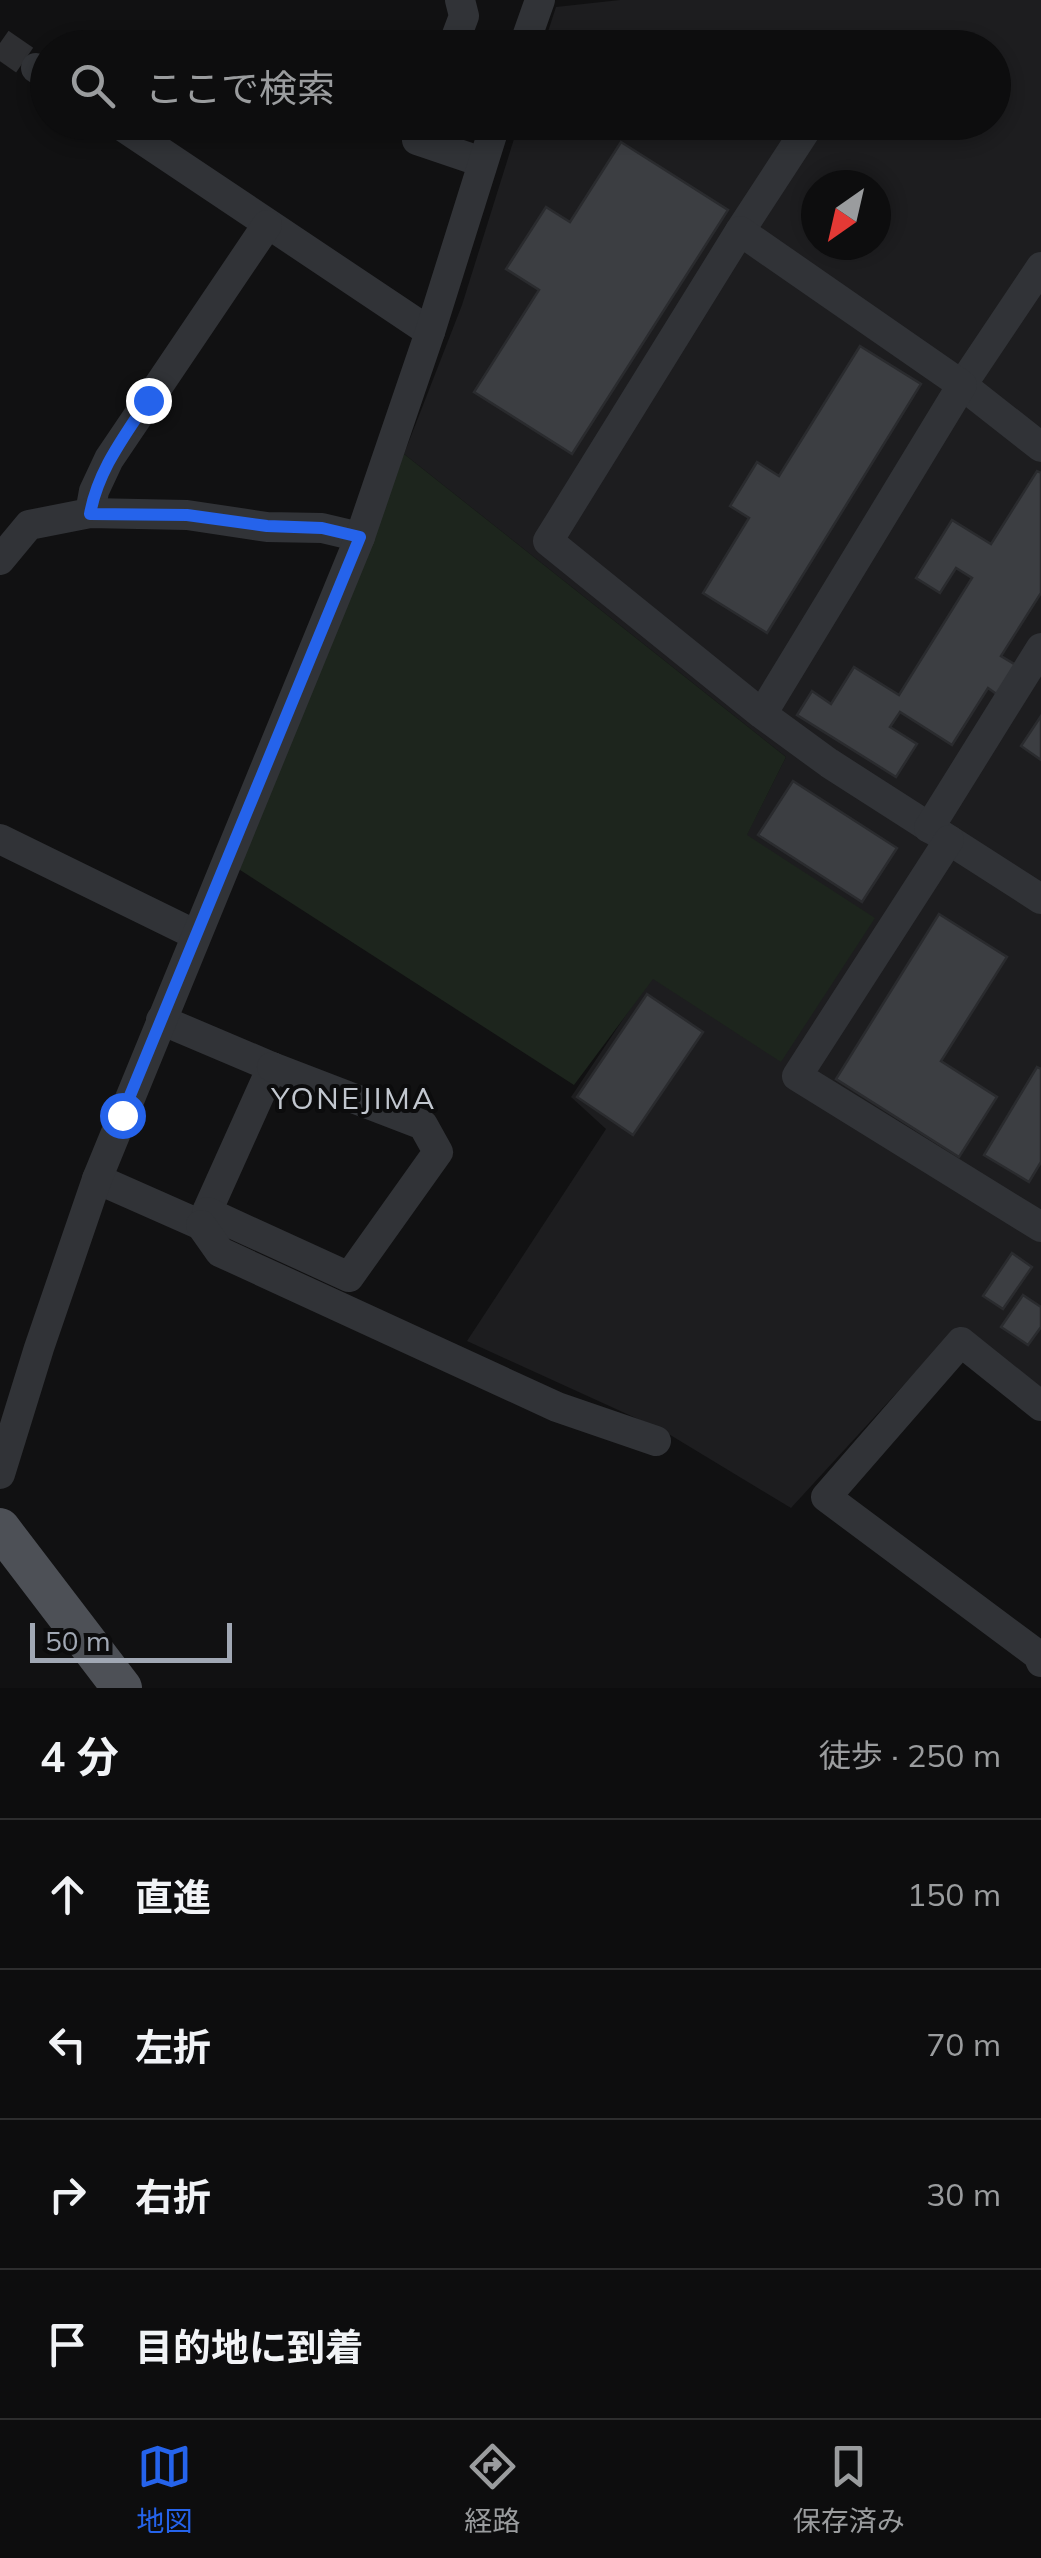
<!DOCTYPE html>
<html lang="ja">
<meta charset="utf-8">
<style>
:root{--surface:#0d0d0e;--page:#1b1b1c;--text:#f1f3f6;--muted:#9a9c9e;--line:#2d2d2e;--accent:#2563eb}
body{margin:0;font-family:Mulish,"Noto Sans JP",sans-serif;background:var(--page);color:var(--text)}
.compass{position:absolute;left:801px;top:170px;width:90px;height:90px;border-radius:50%;background:var(--surface);box-shadow:0 5px 15px #0003;rotate:214deg}
.scale{position:absolute;left:30px;bottom:25px;width:202px;box-sizing:border-box;padding-left:10px;border:5px solid #a1a8b4;border-top:0;font-size:28px;line-height:35px;white-space:nowrap;color:#a1a8b4;-webkit-text-stroke:8px #0c0c0d;paint-order:stroke}
.stop{position:absolute;width:30px;height:30px;margin:-22px;border:8px solid #2563eb;border-radius:50%;background:#fff}
.stop.end{background:#2563eb;border-color:#fff;box-shadow:0 2px 10px #0008}
.list{margin:0;padding:0;list-style:none}
h2{display:flex;justify-content:space-between;align-items:center;height:130px;margin:0;padding:0 40px;font-size:42px}
h2 small{font-size:32px;font-weight:400;color:var(--muted)}
.list li{display:grid;grid-template-columns:65px 1fr auto;gap:30px;align-items:center;box-sizing:border-box;height:150px;padding:0 40px;border-top:2px solid var(--line)}
.list b{display:block;font-size:38px;white-space:nowrap}
.list em{font-size:32px;font-style:normal;color:var(--muted)}
.icon{flex:none;width:55px;height:55px;fill:none;stroke:currentColor;stroke-width:2;stroke-linecap:round;stroke-linejoin:round}
.map{position:relative;flex:none;width:1041px;height:1688px;overflow:hidden}
.search{position:absolute;background:var(--surface);box-shadow:0 5px 15px #0003;left:30px;right:30px;top:30px;height:110px;display:flex;align-items:center;gap:25px;box-sizing:border-box;padding:0 35px;border-radius:55px;color:var(--muted);font-size:38px}
.sheet{height:730px;background:var(--surface)}
nav{display:flex;justify-content:space-around;align-items:center;box-sizing:border-box;height:140px;border-top:2px solid var(--line);background:var(--surface);font-size:28px;color:var(--muted)}
nav a{display:grid;justify-items:center;gap:5px}
nav .on{color:var(--accent)}
.map>svg:first-child{display:block}
.built{fill:#1d1d1f;fill-rule:evenodd}
.green{fill:#1d251d}
.building{fill:#3c3e42;stroke:#2a2b2e;stroke-width:2.5}
.lines{fill:none;stroke-linecap:round;stroke-linejoin:round}
.minor-tunnel{stroke:#2e2f32;stroke-width:30;stroke-dasharray:30 15;stroke-linecap:butt}
.minor{stroke:#313337;stroke-width:30}
.major{stroke:#4d5056;stroke-width:40}
.route{stroke:#2563eb;stroke-width:12}
.labels{text-anchor:middle;stroke-width:8;stroke-linejoin:round;paint-order:stroke}
.neighbourhood-label{font-size:30px;letter-spacing:2.5px;fill:#c2c7cf;stroke:#0c0c0d}
</style>
<div class="map">
<svg width="1041" height="1688" viewBox="0 0 1041 1688">
<rect width="100%" height="100%" fill="#111112"/>
<path class="built" d="M620 0H1041V1388L957 1327 791 1508 662 1430 467 1341 606 1129 571 1097 747 834 786 757 404 454 462 305 519 123 994 122V48L543 47 556 7ZM816 185H876V245H816Z"/>
<path class="green" d="M404 454 786 757 747 835 875 918 781 1062 653 979 574 1085 237 868Z"/>
<g class="building">
<path d="M621 142 728 210 572 454 474 392 539 290 506 269 546 207 570 222Z"/>
<path d="M860 346 921 384 767 633 703 593 749 518 730 506 757 462 779 476Z"/>
<path d="M1037 471 1041 473V593L1001 656 1021 668 1002 698 988 688 952 745 900 712 890 727 917 744 896 777 797 715 812 691 831 704 854 667 899 695 972 578 956 568 940 593 916 578 952 520 991 544Z"/>
<path d="M1041 716V760L1021 746Z"/>
<path d="M793 781 897 848 862 902 758 835Z"/>
<path d="M939 914 1007 957 941 1061 997 1097 959 1157 836 1079Z"/>
<path d="M647 994 703 1032 633 1135 577 1097Z"/>
<path d="M1037 1067 1041 1069V1162L1029 1182 984 1155Z"/>
<path d="M1012 1253 1032 1267 1003 1309 983 1296Z"/>
<path d="M1023 1295 1041 1307V1327L1028 1345 1001 1327Z"/>
</g>
<g class="lines">
<path class="minor-tunnel" d="M0 43 36 68"/>
<g class="minor">
<path d="M452 48 464 16 460 0"/>
<path d="M523 48 540 0"/>
<path d="M36 68 48 76"/>
<path d="M116 122 430 332"/>
<path d="M423 122 417 140 482 162"/>
<path d="M740 231 811 122"/>
<path d="M1041 267 962 385 1041 447"/>
<path d="M90 513 94 491 109 459 267 225"/>
<path d="M0 560 29 525 90 513 187 515 267 527 322 528 360 537"/>
<path d="M762 714 962 385 740 231 548 541 762 714 829 763 1041 899"/>
<path d="M929 828 1041 648"/>
<path d="M0 839 196 935"/>
<path d="M949 840 797 1076 1041 1227"/>
<path d="M97 1179 201 1225 272 1067 161 1020"/>
<path d="M207 1212 349 1277 438 1152 423 1125 272 1067"/>
<path d="M201 1225 220 1252 557 1407 656 1441"/>
<path d="M1041 1406 961 1342 826 1497 1038 1655 1041 1662"/>
<path d="M0 1474 39 1348 97 1179 360 537 430 332 496 122"/>
</g>
<path class="major" d="M0 1528 122 1688"/>
</g>
<g class="lines">
<path class="route" d="M122 1115 360 537 322 528 267 526 187 515 90 514C98 470 124 437 148 400"/>
</g>
<g class="labels">
<g class="neighbourhood-label">
<text x="354" y="1109">YONEJIMA</text>
</g>
</g>
</svg>
<svg class="compass" viewBox="-18 -18 36 36"><path d="M0-13l5 13h-10z" fill="#e53935"/><path d="M0 13l5-13h-10z" fill="#9a9c9e"/></svg>
<div class="scale">50 m</div>
<div class="stop" style="left:122px;top:1115px"></div>
<div class="stop end" style="left:148px;top:400px"></div>
<div class="search"><svg class="icon" aria-label="search" viewBox="0 0 24 24"><circle cx="10" cy="10" r="6"/><path d="M15 15l6 6"/></svg>ここで検索</div>
</div>
<section class="sheet">
<h2>4 分<small>徒歩 · 250 m</small></h2>
<ul class="list">
<li><svg class="icon" aria-label="ahead" viewBox="0 0 24 24"><path d="M12 20V5M6 11l6-6 6 6"/></svg><div><b>直進</b></div><em>150 m</em></li>
<li><svg class="icon" aria-label="left" viewBox="0 0 24 24"><path d="M17 20v-9H6M10 6l-5 5 5 5"/></svg><div><b>左折</b></div><em>70 m</em></li>
<li><svg class="icon" aria-label="right" viewBox="0 0 24 24"><path d="M7 20v-9h11M14 6l5 5-5 5"/></svg><div><b>右折</b></div><em>30 m</em></li>
<li><svg class="icon" aria-label="arrive" viewBox="0 0 24 24"><path d="M6 21V4h12l-3 4 3 4H6"/></svg><div><b>目的地に到着</b></div></li>
</ul>
</section>
<nav>
<a class="on"><svg class="icon" aria-label="map" viewBox="0 0 24 24"><path d="M3 6l6-2 6 2 6-2v14l-6 2-6-2-6 2zM9 4v14M15 6v14"/></svg>地図</a>
<a><svg class="icon" aria-label="directions" viewBox="0 0 24 24"><path d="M12 3l9 9-9 9-9-9zM9 14v-3h6M13 9l2 2-2 2"/></svg>経路</a>
<a><svg class="icon" aria-label="saved" viewBox="0 0 24 24"><path d="M7 4h10v16l-5-4-5 4z"/></svg>保存済み</a>
</nav>
